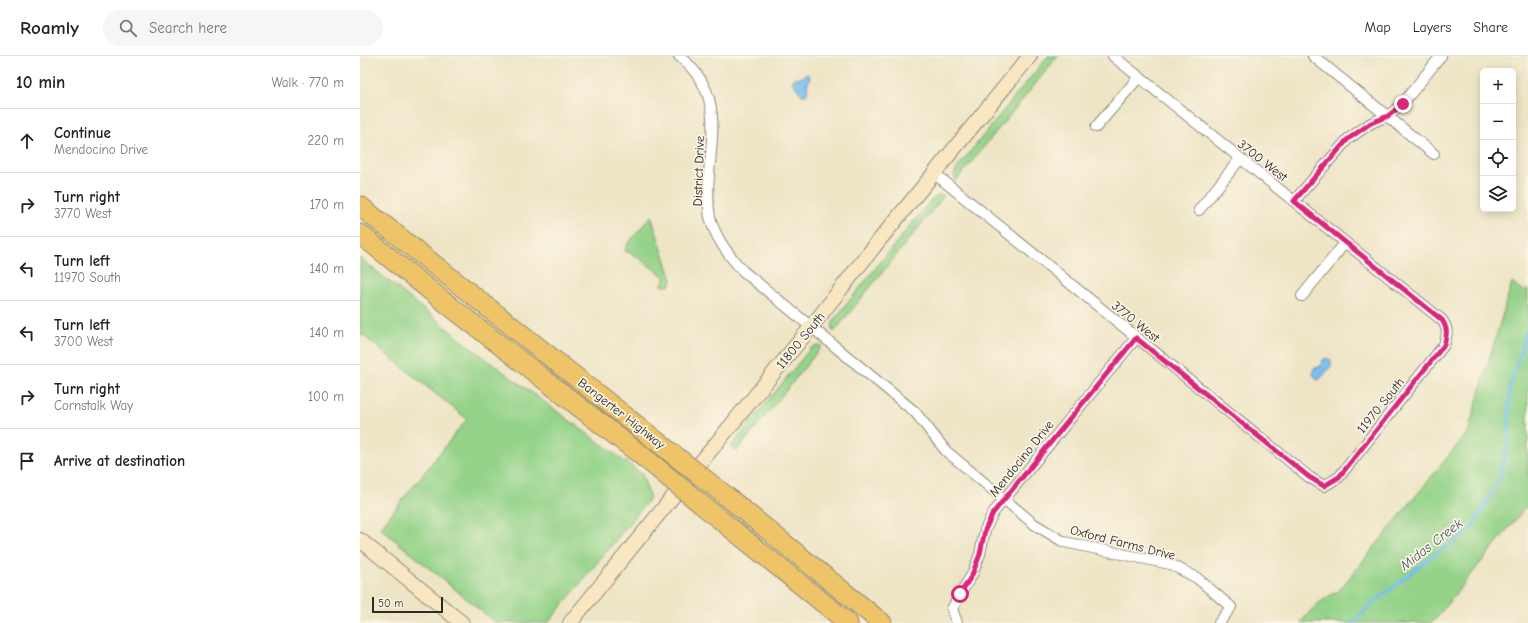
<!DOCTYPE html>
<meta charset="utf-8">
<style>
:root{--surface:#fff;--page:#f6f6f6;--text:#222;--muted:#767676;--line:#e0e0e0}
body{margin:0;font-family:"Comic Neue",sans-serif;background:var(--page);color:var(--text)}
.controls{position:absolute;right:12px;top:12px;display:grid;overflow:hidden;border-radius:6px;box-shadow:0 2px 10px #0003}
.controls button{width:36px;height:36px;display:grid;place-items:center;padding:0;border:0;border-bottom:1px solid var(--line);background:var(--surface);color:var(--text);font:20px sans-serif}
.scale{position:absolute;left:12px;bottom:10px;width:71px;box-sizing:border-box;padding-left:4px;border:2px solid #2b2b2b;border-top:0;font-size:11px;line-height:14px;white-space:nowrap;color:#2b2b2b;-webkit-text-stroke:3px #fcf5e5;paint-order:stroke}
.stop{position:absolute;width:12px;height:12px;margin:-9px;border:3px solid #db2777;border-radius:50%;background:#fff}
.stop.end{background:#db2777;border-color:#fff;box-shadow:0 1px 4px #0008}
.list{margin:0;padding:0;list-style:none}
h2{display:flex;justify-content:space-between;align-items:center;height:52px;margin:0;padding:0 16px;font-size:17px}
h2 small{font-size:13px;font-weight:400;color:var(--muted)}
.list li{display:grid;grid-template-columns:26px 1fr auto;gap:12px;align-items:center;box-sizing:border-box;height:64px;padding:0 16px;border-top:1px solid var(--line)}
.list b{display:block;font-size:15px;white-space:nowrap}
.list p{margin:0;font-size:13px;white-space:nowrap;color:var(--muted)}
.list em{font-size:13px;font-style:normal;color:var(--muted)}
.icon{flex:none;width:22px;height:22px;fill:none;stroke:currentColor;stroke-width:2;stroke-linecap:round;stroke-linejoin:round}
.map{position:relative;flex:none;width:1168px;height:567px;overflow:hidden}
header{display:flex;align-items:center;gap:24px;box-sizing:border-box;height:56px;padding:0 20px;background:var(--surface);border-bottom:1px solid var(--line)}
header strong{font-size:19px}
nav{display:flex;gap:22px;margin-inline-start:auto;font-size:14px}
.search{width:280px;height:36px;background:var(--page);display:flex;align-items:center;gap:10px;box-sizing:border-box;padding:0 14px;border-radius:22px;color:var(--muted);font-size:15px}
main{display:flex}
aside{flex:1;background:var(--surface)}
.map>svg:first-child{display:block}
.green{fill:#94d389;stroke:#607f5a}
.water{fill:#78bfef;stroke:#52758d}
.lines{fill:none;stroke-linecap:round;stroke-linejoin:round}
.stream{stroke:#78bfef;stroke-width:3}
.street-casing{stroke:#8c8878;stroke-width:12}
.secondary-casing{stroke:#8c8878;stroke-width:16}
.highway-casing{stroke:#8c8878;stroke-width:21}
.street{stroke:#fff;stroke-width:10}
.secondary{stroke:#f9e7c3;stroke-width:14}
.highway{stroke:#efc469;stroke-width:19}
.highway-bridge-casing{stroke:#8c8878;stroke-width:21;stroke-linecap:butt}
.highway-bridge{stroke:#efc469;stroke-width:19}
.route{stroke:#db2777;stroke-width:5}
.labels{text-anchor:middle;stroke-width:3.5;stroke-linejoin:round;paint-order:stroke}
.street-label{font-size:13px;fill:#2b2b2b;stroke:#fcf5e5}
.water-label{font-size:14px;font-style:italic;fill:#425766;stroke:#fcf5e5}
</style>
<header>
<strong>Roamly</strong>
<div class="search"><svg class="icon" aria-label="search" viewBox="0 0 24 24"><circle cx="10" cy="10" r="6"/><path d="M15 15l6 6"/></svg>Search here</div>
<nav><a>Map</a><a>Layers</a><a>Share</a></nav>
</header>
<main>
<aside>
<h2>10 min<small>Walk · 770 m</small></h2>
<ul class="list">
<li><svg class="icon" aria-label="ahead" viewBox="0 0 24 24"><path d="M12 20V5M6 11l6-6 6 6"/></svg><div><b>Continue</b><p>Mendocino Drive</p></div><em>220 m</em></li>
<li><svg class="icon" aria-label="right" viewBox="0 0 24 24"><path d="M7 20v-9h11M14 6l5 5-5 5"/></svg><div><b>Turn right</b><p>3770 West</p></div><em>170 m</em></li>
<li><svg class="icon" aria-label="left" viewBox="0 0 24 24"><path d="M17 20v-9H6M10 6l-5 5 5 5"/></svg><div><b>Turn left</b><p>11970 South</p></div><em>140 m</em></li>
<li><svg class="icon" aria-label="left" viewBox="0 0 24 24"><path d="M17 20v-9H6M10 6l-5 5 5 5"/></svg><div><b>Turn left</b><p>3700 West</p></div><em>140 m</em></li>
<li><svg class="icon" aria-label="right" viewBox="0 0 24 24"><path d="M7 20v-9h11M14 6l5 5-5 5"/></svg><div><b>Turn right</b><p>Cornstalk Way</p></div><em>100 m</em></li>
<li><svg class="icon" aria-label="arrive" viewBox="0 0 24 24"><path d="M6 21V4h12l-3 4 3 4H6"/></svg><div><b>Arrive at destination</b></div></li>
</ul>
</aside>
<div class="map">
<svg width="1168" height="567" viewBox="0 0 1168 567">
<rect width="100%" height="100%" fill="#fcf5e5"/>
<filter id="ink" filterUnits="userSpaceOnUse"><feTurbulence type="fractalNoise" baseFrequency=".025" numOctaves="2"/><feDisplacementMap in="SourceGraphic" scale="8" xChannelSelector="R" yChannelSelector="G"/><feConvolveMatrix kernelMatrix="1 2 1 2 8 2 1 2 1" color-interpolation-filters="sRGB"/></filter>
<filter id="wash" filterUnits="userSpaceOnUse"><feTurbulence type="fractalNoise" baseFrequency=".012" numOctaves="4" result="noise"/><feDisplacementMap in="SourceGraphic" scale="16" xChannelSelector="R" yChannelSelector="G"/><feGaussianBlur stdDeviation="0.9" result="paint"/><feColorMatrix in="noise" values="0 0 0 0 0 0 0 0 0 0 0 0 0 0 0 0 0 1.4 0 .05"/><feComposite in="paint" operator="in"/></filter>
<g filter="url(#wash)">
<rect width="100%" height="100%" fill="#eee5c6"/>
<g class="green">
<path d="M688 0H698L596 125 594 119 597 112Z"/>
<path d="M579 139 584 140 474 276 472 273 473 265 570 145Z"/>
<path d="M291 160 312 224 310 229 307 230 301 229 306 222 273 198 265 195 267 189Z"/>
<path d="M0 202 114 294 282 418 290 442 188 567H136L20 472 107 363 0 277Z"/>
<path d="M1152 226 1164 236 1168 233V448L1072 567H940L955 550 975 536 977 537 1108 376Z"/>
<path d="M455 290H462L377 395 371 390 450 293Z"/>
</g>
<g class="water">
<path d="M446 18 449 19 450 22 447 29 448 36 446 39H442L432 26 435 22H441Z"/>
<path d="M966 302 971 304V310L960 323 957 324 953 318 954 312 960 311 963 304Z"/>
</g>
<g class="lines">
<path class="stream" d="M993 567 1013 547 1075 498 1099 483 1113 470 1138 426 1148 389 1150 330 1168 271"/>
</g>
</g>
<g filter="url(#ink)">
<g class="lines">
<defs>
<g id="street">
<path d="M319 0C361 34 353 70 349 118 348 132 347 146 350 161 355 182 368 199 383 215L555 356 586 395 674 468 704 486 810 508 837 522 871 551 859 567"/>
<path d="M953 0 1074 98"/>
<path d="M736 71 779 21"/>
<path d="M575 118 949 421 964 430 979 421 1084 289C1087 278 1089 274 1082 264L753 0"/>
<path d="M934 145 988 83 1011 67 1028 60 1043 47 1081 0"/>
<path d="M839 154 880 103"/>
<path d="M942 240 985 187"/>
<path d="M597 567 592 553 600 538 612 519 620 498 625 474 633 457 776 282"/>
</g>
<g id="secondary">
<path d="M0 484 102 567"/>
<path d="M210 567 451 271 517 187 670 0"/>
</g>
<g id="highway">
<path d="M0 150 304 391"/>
<path d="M0 178 81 243 291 407"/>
<path d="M366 440 522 567"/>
<path d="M352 457 488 567"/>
</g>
</defs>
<use href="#street" class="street-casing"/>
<use href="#secondary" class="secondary-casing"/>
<use href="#highway" class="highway-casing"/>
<use href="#street" class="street"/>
<use href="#secondary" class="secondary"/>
<use href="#highway" class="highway"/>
<defs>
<g id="highway-bridge">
<path d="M304 391 366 440"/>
<path d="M291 407 352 457"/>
</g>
</defs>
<use href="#highway-bridge" class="highway-bridge-casing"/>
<use href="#highway-bridge" class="highway-bridge"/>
</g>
</g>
<g class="lines" filter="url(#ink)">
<path class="route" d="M600 538 612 519 620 498 625 474 633 457 776 282 949 421 964 430 979 421 1084 289C1087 279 1088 273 1082 264L934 145 988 83 1011 67 1028 60 1043 48"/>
</g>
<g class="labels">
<g class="street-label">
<text transform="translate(903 104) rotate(38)" y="5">3700 West</text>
<text transform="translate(338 115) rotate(-88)" y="5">District Drive</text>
<text transform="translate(776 265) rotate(39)" y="5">3770 West</text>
<text transform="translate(440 284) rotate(-51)" y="5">11800 South</text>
<text transform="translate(1020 349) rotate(-51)" y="5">11970 South</text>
<text transform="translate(262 357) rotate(38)" y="5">Bangerter Highway</text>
<text transform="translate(661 402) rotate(-51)" y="5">Mendocino Drive</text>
<text transform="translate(763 486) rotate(14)" y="5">Oxford Farms Drive</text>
</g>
<g class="water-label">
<text transform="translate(1071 488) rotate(-38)" y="5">Midas Creek</text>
</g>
</g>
</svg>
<div class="controls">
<button>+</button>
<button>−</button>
<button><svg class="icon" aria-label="locate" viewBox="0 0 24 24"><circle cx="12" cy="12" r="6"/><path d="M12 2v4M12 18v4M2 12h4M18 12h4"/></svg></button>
<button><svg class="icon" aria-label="layers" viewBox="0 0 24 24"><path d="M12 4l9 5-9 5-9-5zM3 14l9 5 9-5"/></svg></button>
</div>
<div class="scale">50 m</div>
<div class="stop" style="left:600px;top:538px"></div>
<div class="stop end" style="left:1043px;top:48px"></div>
</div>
</main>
